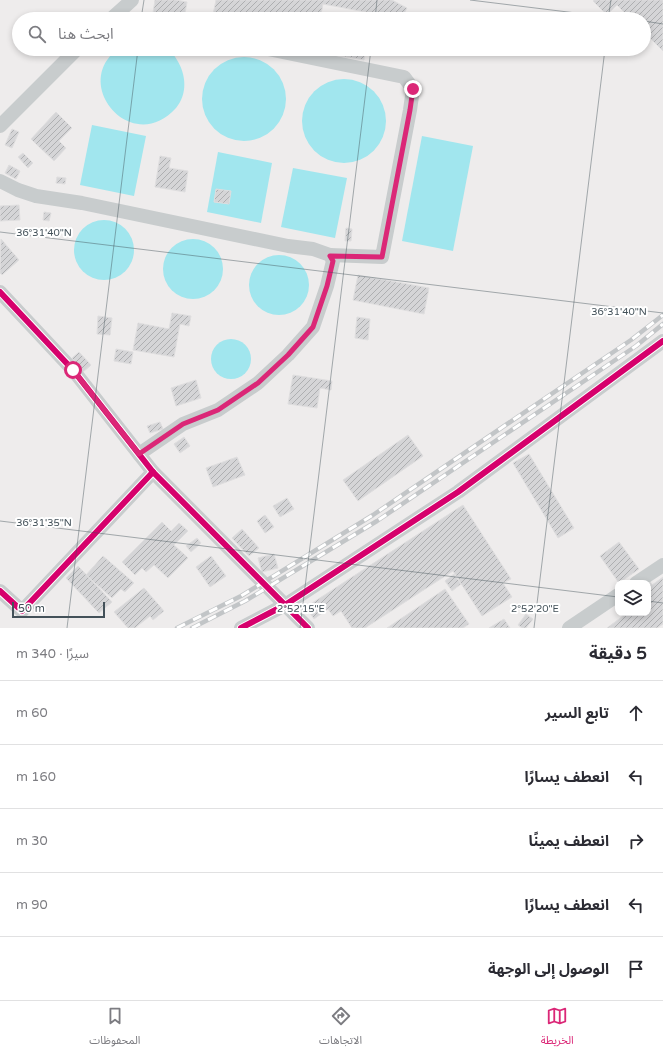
<!DOCTYPE html>
<html lang="ar">
<meta charset="utf-8">
<style>
:root{--surface:#fff;--page:#f2f2f3;--text:#2b2b33;--muted:#7c7c81;--line:#e1e1e2;--accent:#db2777}
body{margin:0;font-family:"Varela Round","Noto Sans Arabic",sans-serif;background:var(--page);color:var(--text);direction:rtl}
.controls{position:absolute;right:12px;bottom:12px;display:grid;overflow:hidden;border-radius:8px;box-shadow:0 2px 6px #0003}
.controls button{width:36px;height:36px;display:grid;place-items:center;padding:0;border:0;border-bottom:1px solid var(--line);background:var(--surface);color:var(--text);font:20px sans-serif}
.scale{position:absolute;left:12px;bottom:10px;width:93px;box-sizing:border-box;padding-left:4px;border:2px solid #435159;border-top:0;font-size:11px;line-height:14px;white-space:nowrap;color:#435159;-webkit-text-stroke:3px #fff;paint-order:stroke}
.stop{position:absolute;width:12px;height:12px;margin:-9px;border:3px solid #db2777;border-radius:50%;background:#fff}
.stop.end{background:#db2777;border-color:#fff;box-shadow:0 1px 4px #0008}
.list{margin:0;padding:0;list-style:none}
h2{display:flex;justify-content:space-between;align-items:center;height:52px;margin:0;padding:0 16px;font-size:17px}
h2 small{font-size:13px;font-weight:400;color:var(--muted)}
.list li{display:grid;grid-template-columns:26px 1fr auto;gap:12px;align-items:center;box-sizing:border-box;height:64px;padding:0 16px;border-top:1px solid var(--line)}
.list b{display:block;font-size:15px;white-space:nowrap}
.list em{font-size:13px;font-style:normal;color:var(--muted)}
.icon{flex:none;width:22px;height:22px;fill:none;stroke:currentColor;stroke-width:2;stroke-linecap:round;stroke-linejoin:round}
.map{position:relative;flex:none;width:663px;height:628px;overflow:hidden;direction:ltr}
.search{position:absolute;background:var(--surface);box-shadow:0 2px 6px #0003;left:12px;right:12px;top:12px;height:44px;display:flex;align-items:center;gap:10px;box-sizing:border-box;padding:0 14px;border-radius:22px;color:var(--muted);font-size:15px}
.sheet{height:372px;background:var(--surface)}
nav{display:flex;justify-content:space-around;align-items:center;box-sizing:border-box;height:56px;border-top:1px solid var(--line);background:var(--surface);font-size:11px;color:var(--muted)}
nav a{display:grid;justify-items:center;gap:2px}
nav .on{color:var(--accent)}
.map>svg:first-child{display:block}
.water{fill:#a1e6ee}
.building{fill:url(#building-hatch);stroke:#dfdedf}
.lines{fill:none;stroke-linecap:round;stroke-linejoin:round}
.minor{stroke:#c8cccd;stroke-width:14}
.rail-casing{stroke:#c2c5c7;stroke-width:4.5}
.rail{stroke:#fff;stroke-width:3;stroke-dasharray:9;stroke-linecap:butt}
.cycleway-casing{stroke:#fff;stroke-width:8}
.cycleway{stroke:#d6006c;stroke-width:6}
.route{stroke:#db2777;stroke-width:5}
.ticks{fill:none;stroke:#435159;stroke-width:1;stroke-opacity:0.45}
.ticks-label{font-size:10px;text-anchor:middle;fill:#435159;stroke:#fff;stroke-width:4;stroke-linejoin:round;paint-order:stroke}
</style>
<div class="map">
<svg width="663" height="628" viewBox="0 0 663 628">
<defs>
<pattern id="building-hatch" width="6" height="6" patternUnits="userSpaceOnUse"><rect width="6" height="6" fill="#d5d5d7"/><path d="M-1 1l2-2M0 6l6-6M5 7l2-2" fill="none" stroke="#aeafb1"/></pattern>
</defs>
<rect width="100%" height="100%" fill="#eeecec"/>
<g class="water">
<path d="M118 49C131 49 143 49 155 49 158 49 164 48 167 49 171 51 175 56 177 60 186 74 188 94 176 108 132 157 70 84 118 49Z"/>
<circle cx="244" cy="99" r="42"/>
<circle cx="344" cy="121" r="42"/>
<path d="M92 125 146 136 134 196 80 185Z"/>
<path d="M422 136 473 146 453 251 402 241Z"/>
<path d="M218 152 272 163 261 223 207 212Z"/>
<path d="M293 168 347 178 335 238 281 227Z"/>
<circle cx="104" cy="250" r="30"/>
<circle cx="193" cy="269" r="30"/>
<circle cx="279" cy="285" r="30"/>
<circle cx="231" cy="359" r="20"/>
</g>
<g class="building">
<path d="M155 0H176L187 2 184 19H152Z"/>
<path d="M216 0H392L407 8 401 19H379L366 12 323 4 320 19H212Z"/>
<path d="M594 0H663V51L644 32V19H631L617 5 607 15 593 1Z"/>
<path d="M327 49H365L364 60 327 54Z"/>
<path d="M56 112 72 128 59 141 66 148 54 161 31 139Z"/>
<path d="M12 129 19 132 12 148 5 145Z"/>
<path d="M23 153 33 163 28 168 18 157Z"/>
<path d="M160 156 171 158 169 168 188 171 185 192 155 187Z"/>
<path d="M9 165 20 171 16 179 5 173Z"/>
<path d="M57 177 66 178 65 184 56 183Z"/>
<path d="M216 189 231 191 229 204 214 202Z"/>
<path d="M19 205 20 220 0 221V206Z"/>
<path d="M44 212 51 213 49 221 43 220Z"/>
<path d="M346 228 352 229 351 241H345Z"/>
<path d="M1 239 19 260 2 275 0 273Z"/>
<path d="M358 275 429 288 424 314 353 300Z"/>
<path d="M172 313 191 316 189 326 180 324 174 357 133 350 138 323 169 329Z"/>
<path d="M98 316 112 318 110 335 97 334Z"/>
<path d="M357 317 370 319 368 340 355 338Z"/>
<path d="M116 349 133 352 131 364 114 361Z"/>
<path d="M79 352 91 365 83 372 72 358Z"/>
<path d="M293 375 332 381 331 390 320 388 317 408 288 404Z"/>
<path d="M196 380 201 398 176 406 171 388Z"/>
<path d="M160 422 163 429 150 433 147 426Z"/>
<path d="M408 435 423 456 358 501 343 480Z"/>
<path d="M184 437 190 446 180 453 174 444Z"/>
<path d="M529 454 574 528 558 538 513 463Z"/>
<path d="M237 457 245 475 213 487 206 468Z"/>
<path d="M287 498 294 509 280 517 273 506Z"/>
<path d="M463 505 511 579 503 583 512 597 482 616 453 571 365 628H352L341 611 333 616 328 609 314 619 306 607Z"/>
<path d="M265 515 274 527 265 533 257 521Z"/>
<path d="M162 522 171 531 179 523 188 531 174 545 188 558 168 578 154 565 146 572 142 568 135 575 122 562Z"/>
<path d="M242 529 259 548 249 556 232 538Z"/>
<path d="M197 538 201 543 191 552 186 546Z"/>
<path d="M619 542 639 569 619 583 600 556Z"/>
<path d="M274 554 278 568 262 572 258 558Z"/>
<path d="M103 556 134 583 125 592 121 589 112 598 86 575Z"/>
<path d="M211 556 226 576 210 587 196 567Z"/>
<path d="M78 566 112 602 99 613 66 578Z"/>
<path d="M454 574 461 584 452 591 445 581Z"/>
<path d="M663 577V624L657 628H607L623 616 621 613H648L649 580 652 585Z"/>
<path d="M144 588 164 611 153 620 150 616 135 628H128L114 612Z"/>
<path d="M445 589 469 624 463 628H387Z"/>
<path d="M526 614 533 619 526 628H522L518 625Z"/>
<path d="M504 619 510 628H489Z"/>
</g>
<g class="lines">
<g class="minor">
<path d="M111 19 132 0"/>
<path d="M268 49 404 77 413 89 410 110 382 257 330 255"/>
<path d="M0 126 77 49"/>
<path d="M0 181 18 190 36 196 82 203 288 246 313 249 330 255 333 261 327 286 313 327 288 355 258 383 218 410 183 424 139 454"/>
<path d="M0 292 73 370 153 472 308 628"/>
<path d="M636 583 663 565"/>
<path d="M0 591 22 611 153 472"/>
<path d="M241 628 285 605 458 492 663 341"/>
<path d="M569 628 618 595"/>
</g>
<defs>
<g id="rail">
<path d="M177 628 241 596 373 515 631 340 663 315"/>
<path d="M192 628 245 601 377 521 636 346 663 324"/>
</g>
</defs>
<use href="#rail" class="rail-casing"/>
<use href="#rail" class="rail"/>
<defs>
<g id="cycleway">
<path d="M0 292 73 370 153 472 308 628"/>
<path d="M0 591 22 611 153 472"/>
<path d="M241 628 285 605 458 492 663 341"/>
</g>
</defs>
<use href="#cycleway" class="cycleway-casing"/>
<use href="#cycleway" class="cycleway"/>
</g>
<g class="lines">
<path class="route" d="M73 370 139 454 183 424 218 410 258 383 288 355 313 327 327 286 333 261 330 256 382 257 410 110 413 89"/>
</g>
<path class="ticks" d="M470 0 625 19M141 19 144 0M375 19 377 0M608 19 611 0M644 21 663 24M0 232 663 313M0 521 618 597M648 601 663 603M67 628 138 49M300 628 371 49M534 628 605 49"/>
<g class="ticks-label">
<text x="44" y="236">36°31'40"N</text>
<text x="619" y="315">36°31'40"N</text>
<text x="44" y="526">36°31'35"N</text>
<text x="301" y="612">2°52'15"E</text>
<text x="535" y="612">2°52'20"E</text>
</g>
</svg>
<div class="controls">
<button><svg class="icon" aria-label="layers" viewBox="0 0 24 24"><path d="M12 4l9 5-9 5-9-5zM3 14l9 5 9-5"/></svg></button>
</div>
<div class="scale">50 m</div>
<div class="stop" style="left:73px;top:370px"></div>
<div class="stop end" style="left:413px;top:89px"></div>
<div class="search"><svg class="icon" aria-label="search" viewBox="0 0 24 24"><circle cx="10" cy="10" r="6"/><path d="M15 15l6 6"/></svg>ابحث هنا</div>
</div>
<section class="sheet">
<h2>5 دقيقة<small>سيرًا · 340 m</small></h2>
<ul class="list">
<li><svg class="icon" aria-label="ahead" viewBox="0 0 24 24"><path d="M12 20V5M6 11l6-6 6 6"/></svg><div><b>تابع السير</b></div><em>60 m</em></li>
<li><svg class="icon" aria-label="left" viewBox="0 0 24 24"><path d="M17 20v-9H6M10 6l-5 5 5 5"/></svg><div><b>انعطف يسارًا</b></div><em>160 m</em></li>
<li><svg class="icon" aria-label="right" viewBox="0 0 24 24"><path d="M7 20v-9h11M14 6l5 5-5 5"/></svg><div><b>انعطف يمينًا</b></div><em>30 m</em></li>
<li><svg class="icon" aria-label="left" viewBox="0 0 24 24"><path d="M17 20v-9H6M10 6l-5 5 5 5"/></svg><div><b>انعطف يسارًا</b></div><em>90 m</em></li>
<li><svg class="icon" aria-label="arrive" viewBox="0 0 24 24"><path d="M6 21V4h12l-3 4 3 4H6"/></svg><div><b>الوصول إلى الوجهة</b></div></li>
</ul>
</section>
<nav>
<a class="on"><svg class="icon" aria-label="map" viewBox="0 0 24 24"><path d="M3 6l6-2 6 2 6-2v14l-6 2-6-2-6 2zM9 4v14M15 6v14"/></svg>الخريطة</a>
<a><svg class="icon" aria-label="directions" viewBox="0 0 24 24"><path d="M12 3l9 9-9 9-9-9zM9 14v-3h6M13 9l2 2-2 2"/></svg>الاتجاهات</a>
<a><svg class="icon" aria-label="saved" viewBox="0 0 24 24"><path d="M7 4h10v16l-5-4-5 4z"/></svg>المحفوظات</a>
</nav>
